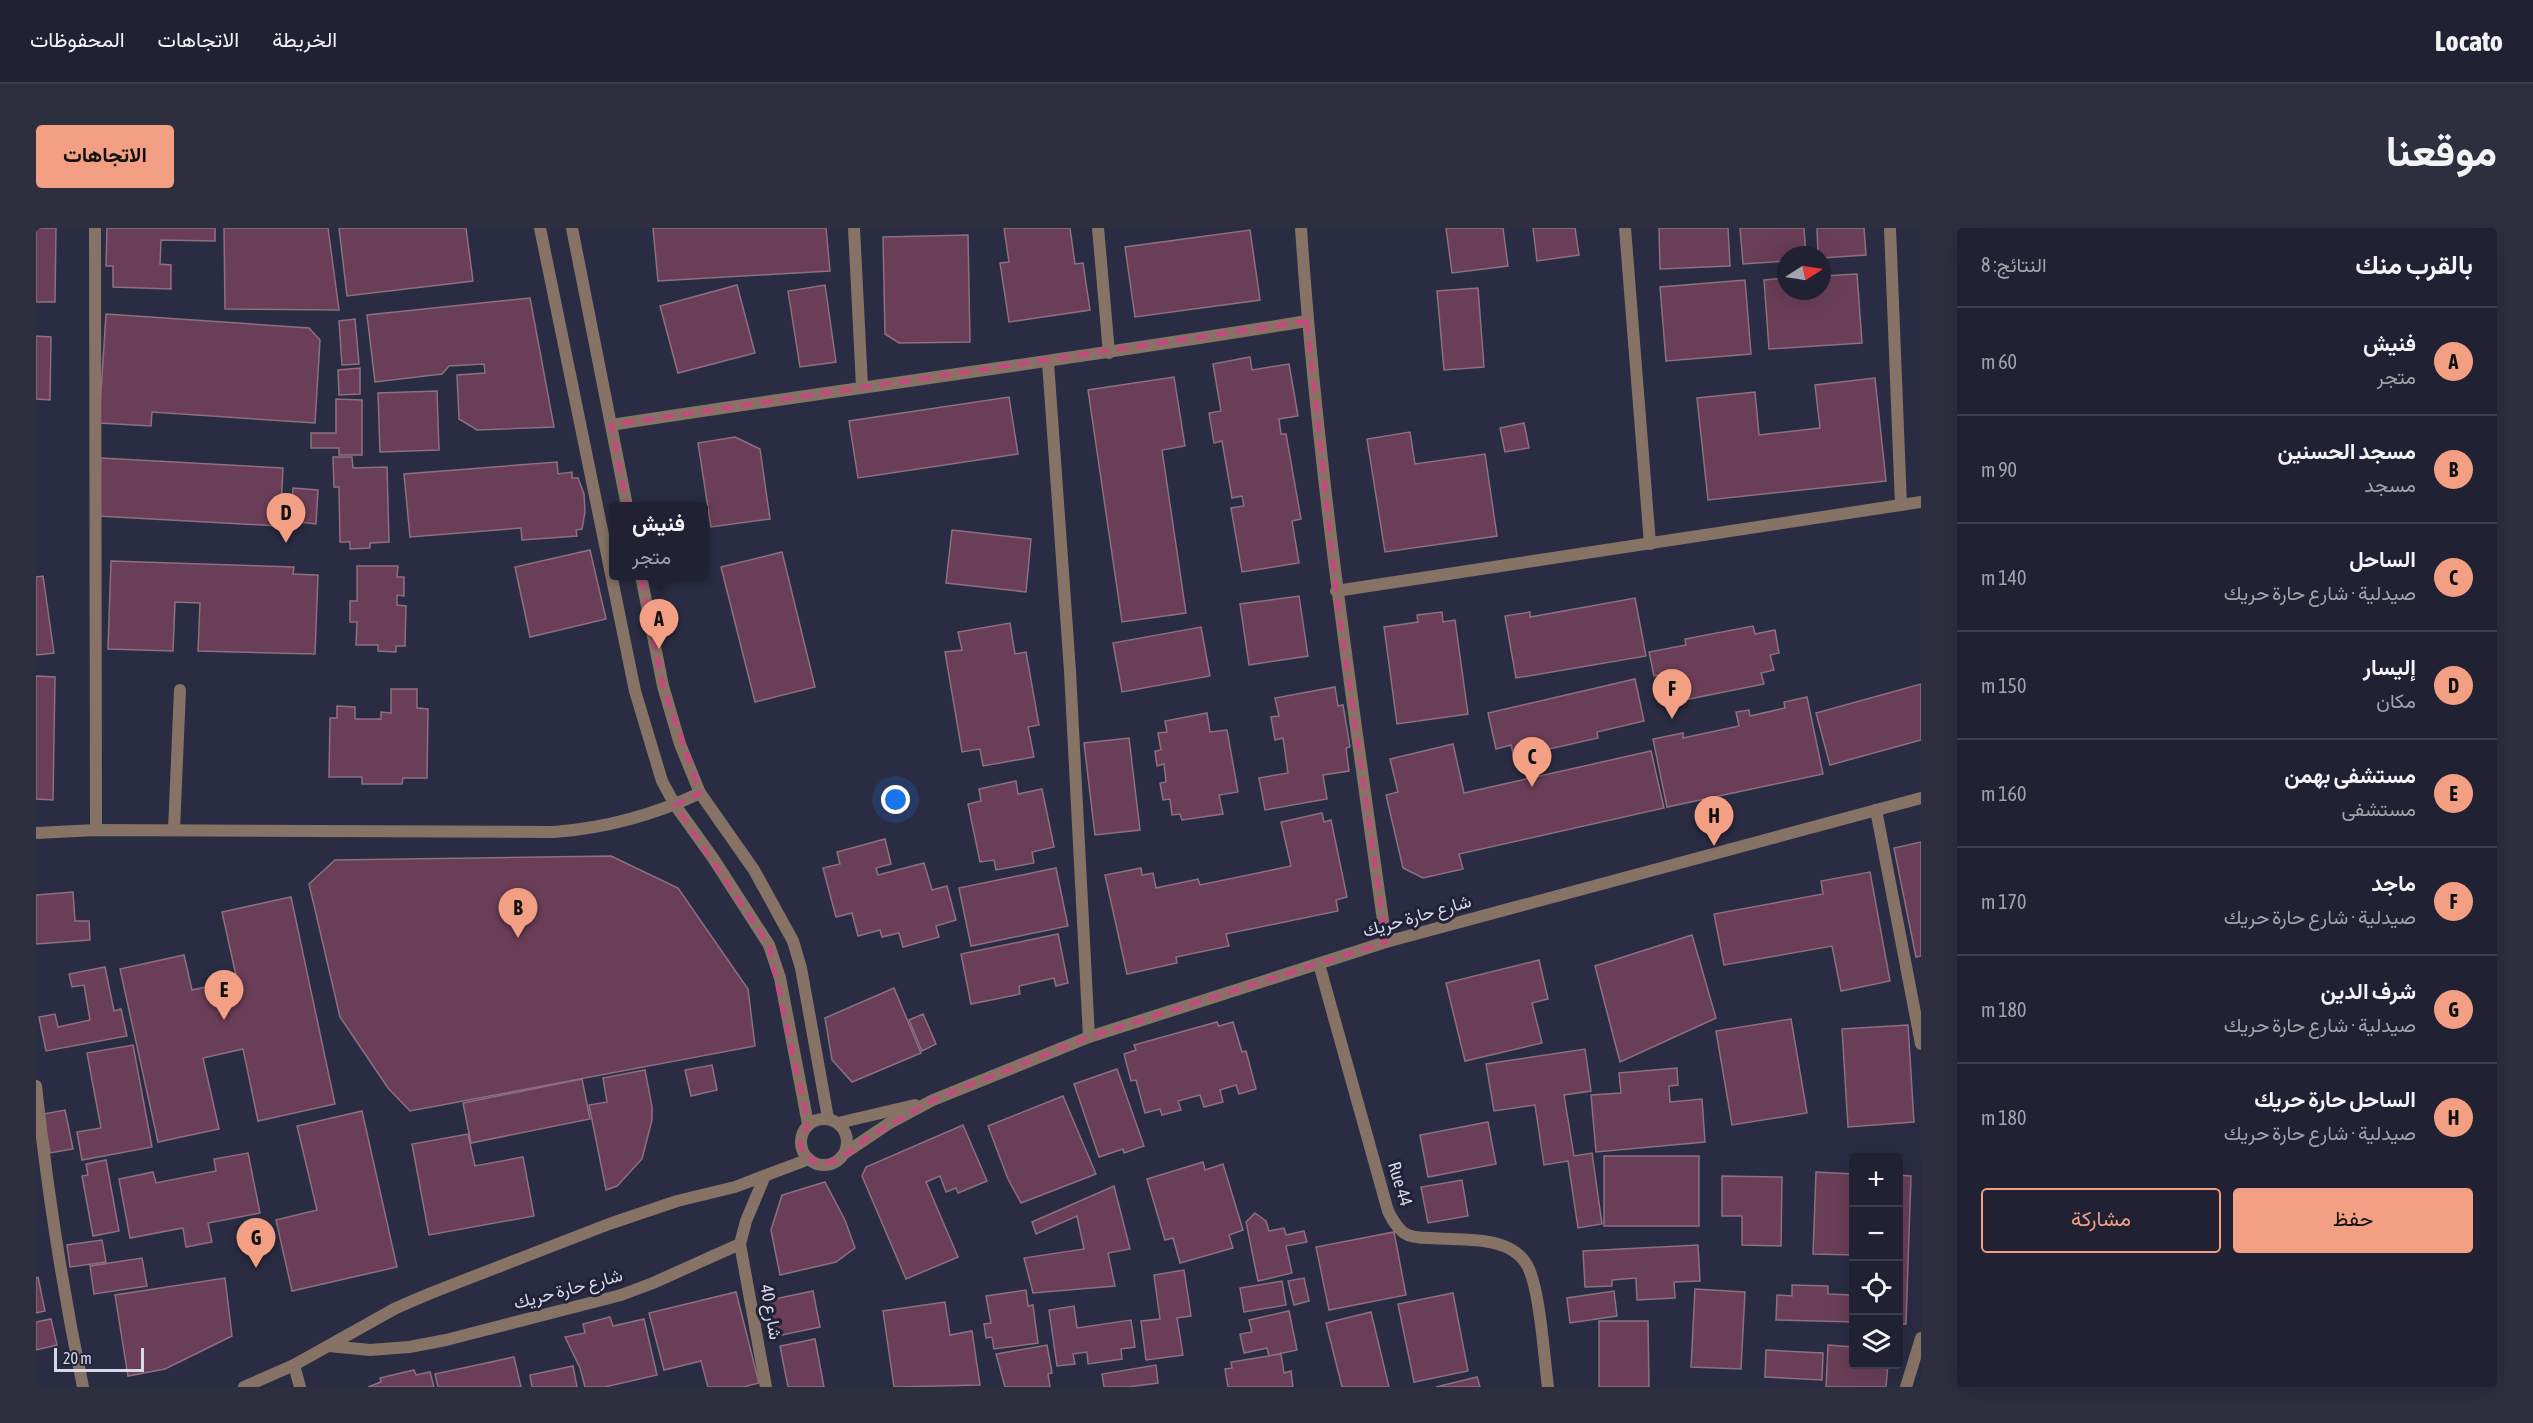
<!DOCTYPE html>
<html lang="ar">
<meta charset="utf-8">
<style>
:root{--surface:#202132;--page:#2d2e3e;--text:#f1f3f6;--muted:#a2a3ac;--line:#3d3e4d;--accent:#f39f83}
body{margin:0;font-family:"Asap Condensed",Vazirmatn,sans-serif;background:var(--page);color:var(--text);direction:rtl}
.controls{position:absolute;right:18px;bottom:18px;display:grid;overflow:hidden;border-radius:6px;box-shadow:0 6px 24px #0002}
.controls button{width:54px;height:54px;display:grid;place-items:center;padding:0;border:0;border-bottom:2px solid var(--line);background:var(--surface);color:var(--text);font:30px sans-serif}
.compass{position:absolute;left:1741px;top:18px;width:54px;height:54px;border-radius:50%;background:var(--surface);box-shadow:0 6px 24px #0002;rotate:78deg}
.scale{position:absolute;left:18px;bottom:15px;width:90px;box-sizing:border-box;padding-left:6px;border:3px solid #d7d8e8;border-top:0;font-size:16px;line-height:21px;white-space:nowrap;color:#d7d8e8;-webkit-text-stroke:4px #212238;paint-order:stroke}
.you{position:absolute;left:860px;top:572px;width:21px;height:21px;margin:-15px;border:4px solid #fff;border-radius:50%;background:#1a73e8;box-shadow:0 0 0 9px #1a73e833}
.badge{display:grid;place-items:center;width:39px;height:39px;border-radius:50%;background:var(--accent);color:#111;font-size:20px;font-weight:700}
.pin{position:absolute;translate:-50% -50px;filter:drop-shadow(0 2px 3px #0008)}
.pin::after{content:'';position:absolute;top:32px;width:21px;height:18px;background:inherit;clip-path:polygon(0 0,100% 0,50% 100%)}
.popup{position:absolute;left:573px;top:274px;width:99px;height:78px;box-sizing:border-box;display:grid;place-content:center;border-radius:6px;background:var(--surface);filter:drop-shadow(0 2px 4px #0005);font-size:20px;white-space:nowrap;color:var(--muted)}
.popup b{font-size:22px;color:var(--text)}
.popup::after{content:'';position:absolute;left:50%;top:100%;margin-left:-12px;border:12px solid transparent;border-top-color:var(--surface)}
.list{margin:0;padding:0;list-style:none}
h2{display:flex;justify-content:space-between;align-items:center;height:78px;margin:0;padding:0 24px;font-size:26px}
h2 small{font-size:20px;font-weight:400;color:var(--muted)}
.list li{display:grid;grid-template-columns:39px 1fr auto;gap:18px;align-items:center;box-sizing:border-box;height:108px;padding:0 24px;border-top:2px solid var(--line)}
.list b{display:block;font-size:22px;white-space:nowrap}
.list p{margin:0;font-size:20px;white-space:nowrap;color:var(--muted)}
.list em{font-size:20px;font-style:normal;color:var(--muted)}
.actions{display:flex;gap:12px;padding:18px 24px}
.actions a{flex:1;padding:14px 0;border:2px solid var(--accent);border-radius:6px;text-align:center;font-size:21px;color:var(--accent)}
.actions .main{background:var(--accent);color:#111}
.icon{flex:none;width:33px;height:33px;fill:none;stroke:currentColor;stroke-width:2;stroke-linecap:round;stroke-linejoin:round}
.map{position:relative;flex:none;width:1885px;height:1159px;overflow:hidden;direction:ltr;border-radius:6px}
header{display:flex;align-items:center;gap:36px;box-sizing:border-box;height:84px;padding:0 30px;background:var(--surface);border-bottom:2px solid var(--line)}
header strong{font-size:28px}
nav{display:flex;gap:33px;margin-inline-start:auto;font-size:21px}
.intro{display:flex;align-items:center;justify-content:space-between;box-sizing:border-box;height:144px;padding:0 36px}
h1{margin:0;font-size:42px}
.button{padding:15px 27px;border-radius:6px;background:var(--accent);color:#111;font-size:21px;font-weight:700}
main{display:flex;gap:36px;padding:0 36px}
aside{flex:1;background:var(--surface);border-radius:6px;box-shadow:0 6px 24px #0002}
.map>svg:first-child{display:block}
.building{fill:#6a3e58;stroke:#8c707f;stroke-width:1.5}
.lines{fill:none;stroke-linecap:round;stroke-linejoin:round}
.service{stroke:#877366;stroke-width:12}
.minor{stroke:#877366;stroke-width:12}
.tertiary{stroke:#877366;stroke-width:12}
.marked{fill:none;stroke:#c7487e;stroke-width:4.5;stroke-dasharray:12 8;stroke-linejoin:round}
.labels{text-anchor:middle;stroke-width:6;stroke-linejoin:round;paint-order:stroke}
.street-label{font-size:18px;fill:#d7d8e8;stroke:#212238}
</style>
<header>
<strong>Locato</strong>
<nav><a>الخريطة</a><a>الاتجاهات</a><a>المحفوظات</a></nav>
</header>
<div class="intro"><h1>موقعنا</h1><a class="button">الاتجاهات</a></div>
<main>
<aside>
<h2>بالقرب منك<small>النتائج: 8</small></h2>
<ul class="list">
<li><span class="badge">A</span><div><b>فنيش</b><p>متجر</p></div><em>60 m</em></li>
<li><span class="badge">B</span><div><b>مسجد الحسنين</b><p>مسجد</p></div><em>90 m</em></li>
<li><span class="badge">C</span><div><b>الساحل</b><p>صيدلية · شارع حارة حريك</p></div><em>140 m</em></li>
<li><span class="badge">D</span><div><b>إليسار</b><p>مكان</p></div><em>150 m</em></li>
<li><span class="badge">E</span><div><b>مستشفى بهمن</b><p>مستشفى</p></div><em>160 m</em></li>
<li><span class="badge">F</span><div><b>ماجد</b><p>صيدلية · شارع حارة حريك</p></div><em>170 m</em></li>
<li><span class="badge">G</span><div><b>شرف الدين</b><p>صيدلية · شارع حارة حريك</p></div><em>180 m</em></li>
<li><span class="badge">H</span><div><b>الساحل حارة حريك</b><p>صيدلية · شارع حارة حريك</p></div><em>180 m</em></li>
</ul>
<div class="actions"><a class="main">حفظ</a><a>مشاركة</a></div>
</aside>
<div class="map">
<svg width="1885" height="1159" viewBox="0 0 1885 1159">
<rect width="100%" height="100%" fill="#2a2c43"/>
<g class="building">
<path d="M0 0H20L19 74H0Z"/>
<path d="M71 0H179V13L125 12 124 36 135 37V61L77 59V38H70Z"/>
<path d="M188 0H292L303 82 189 81Z"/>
<path d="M303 0H430L437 53 311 68Z"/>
<path d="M617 0H790L794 43 622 53Z"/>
<path d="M968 0H1034L1039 36 1047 35 1054 82 973 94 964 35 973 34Z"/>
<path d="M1410 0H1467L1472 38 1416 45Z"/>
<path d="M1497 0H1539L1543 27 1501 33Z"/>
<path d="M1623 0H1692L1694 38 1624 41Z"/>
<path d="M1704 0H1768L1770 27H1750V33L1707 36Z"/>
<path d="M1781 0H1828L1830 27 1786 30V27H1782Z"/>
<path d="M1214 2 1224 72 1099 89 1089 19Z"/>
<path d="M932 7 934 114 863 115 849 106 847 9Z"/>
<path d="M1821 46 1826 115 1733 121 1728 52 1750 50V63H1786V48Z"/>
<path d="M1709 52 1715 126 1630 133 1624 59Z"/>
<path d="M701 57 719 125 642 145 624 78Z"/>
<path d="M789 57 800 134 764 139 752 63Z"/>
<path d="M1442 60 1448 139 1408 142 1401 63Z"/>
<path d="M494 70 518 199 441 202 423 191 421 147 449 145 448 136 413 138 406 146 339 154 331 87Z"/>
<path d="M70 86 273 100 284 112 279 195 116 184 115 198 63 195Z"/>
<path d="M319 91 323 136 306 137 303 93Z"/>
<path d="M0 108 15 109 14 172 0 171Z"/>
<path d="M1214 129 1216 142 1253 136 1262 188 1243 191 1245 206H1250L1265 291 1256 293 1263 335 1206 344 1195 280 1208 278 1206 268 1196 270 1186 213 1178 215 1173 185 1185 183 1177 136Z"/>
<path d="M324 140V166L303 167 302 142Z"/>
<path d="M1138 149 1149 218 1126 222 1150 385 1086 394 1052 162Z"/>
<path d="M1839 150 1850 253 1672 272 1661 170 1719 164 1723 207 1784 200 1779 157Z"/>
<path d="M401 163 403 222 344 224 342 165Z"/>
<path d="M973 169 982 226 822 250 813 193Z"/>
<path d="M300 171 326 172V227H303V220H275V205H300Z"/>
<path d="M1488 195 1493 220 1469 224 1464 200Z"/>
<path d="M1374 204 1379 236 1449 226 1461 308 1349 324 1331 211Z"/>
<path d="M699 209 724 221 734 291 675 299 662 215Z"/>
<path d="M297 229H316L317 240 351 239 353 314 334 315V320L314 321V314H304L303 259H298Z"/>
<path d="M65 230 247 240 244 298 62 288Z"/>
<path d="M521 234 522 246 536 244V250H542L548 266 549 284 546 301 540 302 541 308 486 312 485 300 374 309 368 246Z"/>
<path d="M257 260 282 262 280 296 255 293Z"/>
<path d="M916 302 995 311 990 364 910 355Z"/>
<path d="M554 322 570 391 494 409 479 339Z"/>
<path d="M746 324 779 459 719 474 685 339Z"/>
<path d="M75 333 258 339 257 346 282 347 279 426 162 423 164 375 139 374 137 423 72 421Z"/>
<path d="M321 338H362L361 349H368V368L361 367V377L370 378 369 418H360V424L342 423V417H320L321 394H314V373H321Z"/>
<path d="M7 348 18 425 0 427V349Z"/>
<path d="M1263 368 1272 428 1213 437 1204 376Z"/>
<path d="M1599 370 1610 428 1480 450 1469 388 1494 384V389Z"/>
<path d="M1406 384 1407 394 1419 392 1432 486 1361 496 1348 399 1382 394 1381 387Z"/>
<path d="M974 395 979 426 990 424 1003 497 992 499 998 529 947 538 944 521 926 524 909 424 926 422 922 404Z"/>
<path d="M1717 398 1719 406 1739 402 1743 425 1734 427 1738 442 1725 445 1728 456 1648 472 1643 444 1618 448 1613 424 1650 417 1649 411Z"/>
<path d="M1165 399 1174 448 1086 464 1077 415Z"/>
<path d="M0 448 19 449 17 572 0 571Z"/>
<path d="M1599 451 1608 493 1561 504 1562 510 1478 529 1475 517 1460 521 1452 485Z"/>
<path d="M1885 456V512L1794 537 1780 485Z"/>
<path d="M1299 459 1302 478 1307 477 1314 519 1310 520 1313 543 1287 547 1291 571 1229 582 1223 550 1252 545 1247 510 1239 512 1235 489 1243 488 1239 470Z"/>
<path d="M355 461H381V480L392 481 391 550H367L366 556H326V549H293L294 490H301V478L319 479V491H345V484L355 485Z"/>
<path d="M1771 469 1787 546 1631 579 1617 511 1647 505V510L1703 498 1700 484 1713 482 1714 488 1749 480 1748 474Z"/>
<path d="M1171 485 1174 504 1191 502 1202 564 1183 567 1187 586 1146 592 1144 586 1136 587 1134 571 1127 572 1124 555 1130 554 1128 536 1121 538 1119 523 1125 522 1122 505 1131 504 1129 493Z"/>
<path d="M1093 510 1104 602 1059 607 1048 515Z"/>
<path d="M1417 516 1428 565 1615 523 1628 580 1423 626 1427 641 1387 650 1367 640 1350 567 1362 564 1354 531Z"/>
<path d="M980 553 982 566 1006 561 1018 619 996 624 998 635 960 642 958 632 944 634 932 576 945 573 943 561Z"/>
<path d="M1286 585 1288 594 1295 592 1311 669 1300 672 1302 683 1190 706 1193 718 1140 729 1141 735 1091 746 1069 647 1105 640 1106 647 1117 645 1120 660 1162 651 1164 657 1255 638 1245 594Z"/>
<path d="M849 611 855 636 840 640 842 647 888 635 896 662 911 658 920 692 900 698 903 709 867 719 863 705 846 709 844 702 822 708 816 685 800 689 787 640 804 636 801 624Z"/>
<path d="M1885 614V728L1880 729 1858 620Z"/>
<path d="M575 628 642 660 712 761 719 818 374 883 352 860 304 789 273 656 299 632Z"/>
<path d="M1020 640 1032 698 935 718 923 660Z"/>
<path d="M1834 644 1854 753 1805 763 1796 718 1688 737 1678 686 1787 666 1785 653Z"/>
<path d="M37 664 39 693H53L54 712 0 716V667Z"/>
<path d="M255 669 299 876 222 893 207 821 167 830 183 901 122 914 84 741 148 727 156 762 201 752 186 684Z"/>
<path d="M1022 706 1032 755 1020 758 1018 750 983 758 984 766 935 776 925 726Z"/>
<path d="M1656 707 1680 790 1584 834 1559 738Z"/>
<path d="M1503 732 1512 771 1496 775 1506 815 1429 833 1410 755Z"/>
<path d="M69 739 78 783 85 781 91 808 10 823 3 789 19 786 22 799 54 792 48 757 36 759 33 746Z"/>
<path d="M858 760 885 825 816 854 796 832 789 790Z"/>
<path d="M887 786 900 816 886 823 873 792Z"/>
<path d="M1755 791 1771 885 1696 897 1680 803Z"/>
<path d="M1181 794 1183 798 1197 794 1206 824 1210 823 1220 861 1203 866 1200 857 1184 862 1187 874 1168 879 1164 867 1142 873 1145 882 1126 887 1124 881 1109 885 1100 852 1095 853 1088 826 1100 822 1098 817Z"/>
<path d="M1872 797 1878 894 1812 899 1806 801Z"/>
<path d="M97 817 116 919 46 932 41 904 65 900 51 825Z"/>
<path d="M1549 821 1555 863 1528 867 1538 928 1556 925 1566 996 1542 1000 1532 933 1508 937 1499 877 1458 883 1450 836Z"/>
<path d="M676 837 681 862 655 868 649 842Z"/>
<path d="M1641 840 1642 857 1633 858 1634 874 1666 871 1669 914 1560 924 1555 867 1585 865 1583 845Z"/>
<path d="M1081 841 1108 918 1088 925 1087 921 1063 929 1038 856Z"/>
<path d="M609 842 616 879V892L606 931 581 958 570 962 553 877 571 874 567 850Z"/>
<path d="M546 851 554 891 435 915 427 875Z"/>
<path d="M1027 868 1060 946 985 975 972 951 952 898Z"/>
<path d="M29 882 37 921 14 925 7 886Z"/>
<path d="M326 883 361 1039 256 1063 240 992 281 982 261 898Z"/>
<path d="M1452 894 1460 936 1392 949 1384 907Z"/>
<path d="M927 897 951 953 922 965 920 960 910 964 904 948 890 954 922 1029 870 1051 826 948 830 939Z"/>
<path d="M432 906 439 938 487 929 498 988 393 1007 376 916Z"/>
<path d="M212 925 224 985 172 995 176 1014 150 1019 147 1000 94 1010 83 951 117 944 120 955 180 943 178 931Z"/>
<rect x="1568" y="928" width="95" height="70"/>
<path d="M70 932 83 1003 57 1008 46 948 52 947 50 936Z"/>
<path d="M1167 934 1169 942 1187 936 1207 1002 1193 1007 1197 1020 1144 1035 1137 1010 1129 1012 1111 951Z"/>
<path d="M1780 944 1818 946V1027L1777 1026Z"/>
<path d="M1862 947 1875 948 1870 1096H1862Z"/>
<path d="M1686 948 1746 949 1745 1018 1706 1017V988H1686Z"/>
<path d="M1426 952 1432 988 1392 995 1385 959Z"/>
<path d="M789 954 809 992 819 1020 800 1034 744 1047 735 1002 746 967Z"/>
<path d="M1078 958 1094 1021 1072 1025 1079 1058 997 1065 988 1030 1048 1021 1041 988 1000 1006 996 994Z"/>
<path d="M1219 985 1230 993 1233 1003 1248 1000 1250 1007 1268 1003 1271 1014 1250 1018 1256 1045 1222 1053 1210 994Z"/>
<path d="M1358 1004 1370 1067 1293 1082 1280 1019Z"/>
<path d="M66 1012 70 1034 34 1039 31 1017Z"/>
<path d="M1662 1017 1664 1053 1638 1054 1639 1070 1601 1072 1600 1050 1576 1052V1058L1549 1059 1547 1023Z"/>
<path d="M106 1030 111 1058 58 1066 54 1038Z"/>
<path d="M1148 1042 1155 1088 1141 1090 1147 1127 1110 1132 1105 1093 1124 1091 1118 1047Z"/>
<path d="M2 1049 9 1083 0 1085V1050Z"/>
<path d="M189 1050 196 1108 129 1141 92 1148 79 1067Z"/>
<path d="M1268 1050 1273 1073 1258 1077 1252 1053Z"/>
<path d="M1246 1053 1250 1077 1208 1084 1204 1060Z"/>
<path d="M1756 1057 1792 1058V1066L1818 1067V1094L1740 1092 1741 1067 1756 1068Z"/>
<path d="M1659 1061 1709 1064 1705 1141 1655 1139Z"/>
<path d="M990 1062 992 1078 997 1077 1002 1115 958 1121 956 1109 950 1110 948 1096 955 1095 950 1068Z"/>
<path d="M777 1063 784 1099 736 1109 729 1073Z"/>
<path d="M1578 1063 1581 1088 1534 1095 1531 1070Z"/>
<path d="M700 1064 723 1155 707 1159H672L665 1133 628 1142 613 1085Z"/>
<path d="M1417 1065 1432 1143 1378 1154 1362 1076Z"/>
<path d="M909 1074 914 1107 936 1103 944 1157 858 1159 847 1083Z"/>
<path d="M1038 1078 1041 1100 1095 1092 1099 1119 1085 1121 1086 1131 1052 1136 1051 1124 1037 1126 1039 1136 1021 1138 1013 1082Z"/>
<path d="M1253 1083 1261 1122 1233 1128 1231 1120 1208 1125 1204 1106 1216 1104 1213 1092Z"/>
<path d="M1335 1084 1353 1159H1306L1290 1095Z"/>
<path d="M574 1089 577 1098 608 1091 621 1147 569 1159H549L544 1140 529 1109 549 1105 547 1096Z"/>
<path d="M15 1091 21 1117 0 1122V1094Z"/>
<path d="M1563 1093H1612L1613 1159H1563Z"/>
<path d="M779 1111 788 1159H752L744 1118Z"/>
<path d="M1011 1117 1016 1145 1012 1146 1014 1159H969L960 1126Z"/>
<path d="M1792 1117 1818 1119V1136H1852L1850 1159H1790Z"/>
<path d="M1730 1122 1787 1125 1786 1152 1729 1149Z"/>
<path d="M1245 1126 1248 1145 1255 1143 1257 1159H1192L1189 1141 1196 1140 1195 1134Z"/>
<path d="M478 1129 485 1159H402L399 1146Z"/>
<path d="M1120 1137 1122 1155 1092 1159H1068L1066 1146Z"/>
<path d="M537 1138 541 1159H496L494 1147Z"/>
<path d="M378 1142 380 1147 394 1144 398 1159H332L345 1154 344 1150Z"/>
<path d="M1441 1149 1444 1159H1400Z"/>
</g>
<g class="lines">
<g class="service">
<path d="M138 602 144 462"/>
<path d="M0 858C11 960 26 1059 47 1159"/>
</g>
<g class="minor">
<path d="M59 0 60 602"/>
<path d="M504 0 599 463 626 553 639 577 677 630 733 717 744 750 772 896"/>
<path d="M536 0 591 278"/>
<path d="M818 0 826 158"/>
<path d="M1062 0 1073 125"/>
<path d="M1265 0C1281 240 1317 477 1350 714"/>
<path d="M1589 0 1614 316"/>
<path d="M1854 0 1865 277"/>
<path d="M1012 134 1034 443 1053 809"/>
<path d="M575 197C807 161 1040 131 1271 93"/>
<path d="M605 348 627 458 644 516 664 565 718 642 757 713 765 740 792 890"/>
<path d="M1300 363 1885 274"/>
<path d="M1840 582 1885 816"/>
<path d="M0 605 60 602 518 604C570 600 618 587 664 565"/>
<path d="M1283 736 1352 983C1356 991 1360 999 1368 1005 1374 1009 1386 1010 1394 1010 1426 1013 1473 1006 1491 1037 1504 1060 1508 1130 1512 1159"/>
<path d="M704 1016 730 1159"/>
<path d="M258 1137 264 1159"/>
<path d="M1870 1159 1885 1110"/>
</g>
<g class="tertiary">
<circle cx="788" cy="914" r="23"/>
<path d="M802 895 879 877"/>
<path d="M809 925 852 896 897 872 1053 809 1350 714 1885 570"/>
<path d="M293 1118 334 1122 373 1119 410 1112 585 1067 617 1055 704 1016 710 993 728 950"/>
<path d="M208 1159 258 1137 360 1080 395 1065 573 996 641 973 699 959 773 931"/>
</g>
</g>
<path class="marked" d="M1271 93 1300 363 1350 714 1053 809 897 872 831 910 803 932 783 937 767 925 764 915 772 896 733 717 639 577 664 565 627 458 575 197Z"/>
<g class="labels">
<g class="street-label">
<text transform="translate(1381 688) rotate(-16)" y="6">شارع حارة حريك</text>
<text transform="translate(1364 956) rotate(73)" y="6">Rue 44</text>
<text transform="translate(532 1061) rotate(-15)" y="6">شارع حارة حريك</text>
<text transform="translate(735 1084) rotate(80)" y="6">شارع 40</text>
</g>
</g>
</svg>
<div class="controls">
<button>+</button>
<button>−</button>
<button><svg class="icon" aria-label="locate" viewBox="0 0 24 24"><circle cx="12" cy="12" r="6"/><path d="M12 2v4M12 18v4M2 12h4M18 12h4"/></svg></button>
<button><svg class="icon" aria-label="layers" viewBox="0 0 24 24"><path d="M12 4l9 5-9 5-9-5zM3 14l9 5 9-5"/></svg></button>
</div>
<svg class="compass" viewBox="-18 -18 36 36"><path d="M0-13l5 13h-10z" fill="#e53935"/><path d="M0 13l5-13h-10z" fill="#a2a3ac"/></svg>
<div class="scale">20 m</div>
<div class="you"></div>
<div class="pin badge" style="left:623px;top:421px">A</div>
<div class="popup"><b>فنيش</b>متجر</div>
<div class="pin badge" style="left:482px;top:710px">B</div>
<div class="pin badge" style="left:1496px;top:559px">C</div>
<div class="pin badge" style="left:250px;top:315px">D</div>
<div class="pin badge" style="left:188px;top:792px">E</div>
<div class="pin badge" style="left:1636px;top:491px">F</div>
<div class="pin badge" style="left:220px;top:1040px">G</div>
<div class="pin badge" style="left:1678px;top:618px">H</div>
</div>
</main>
